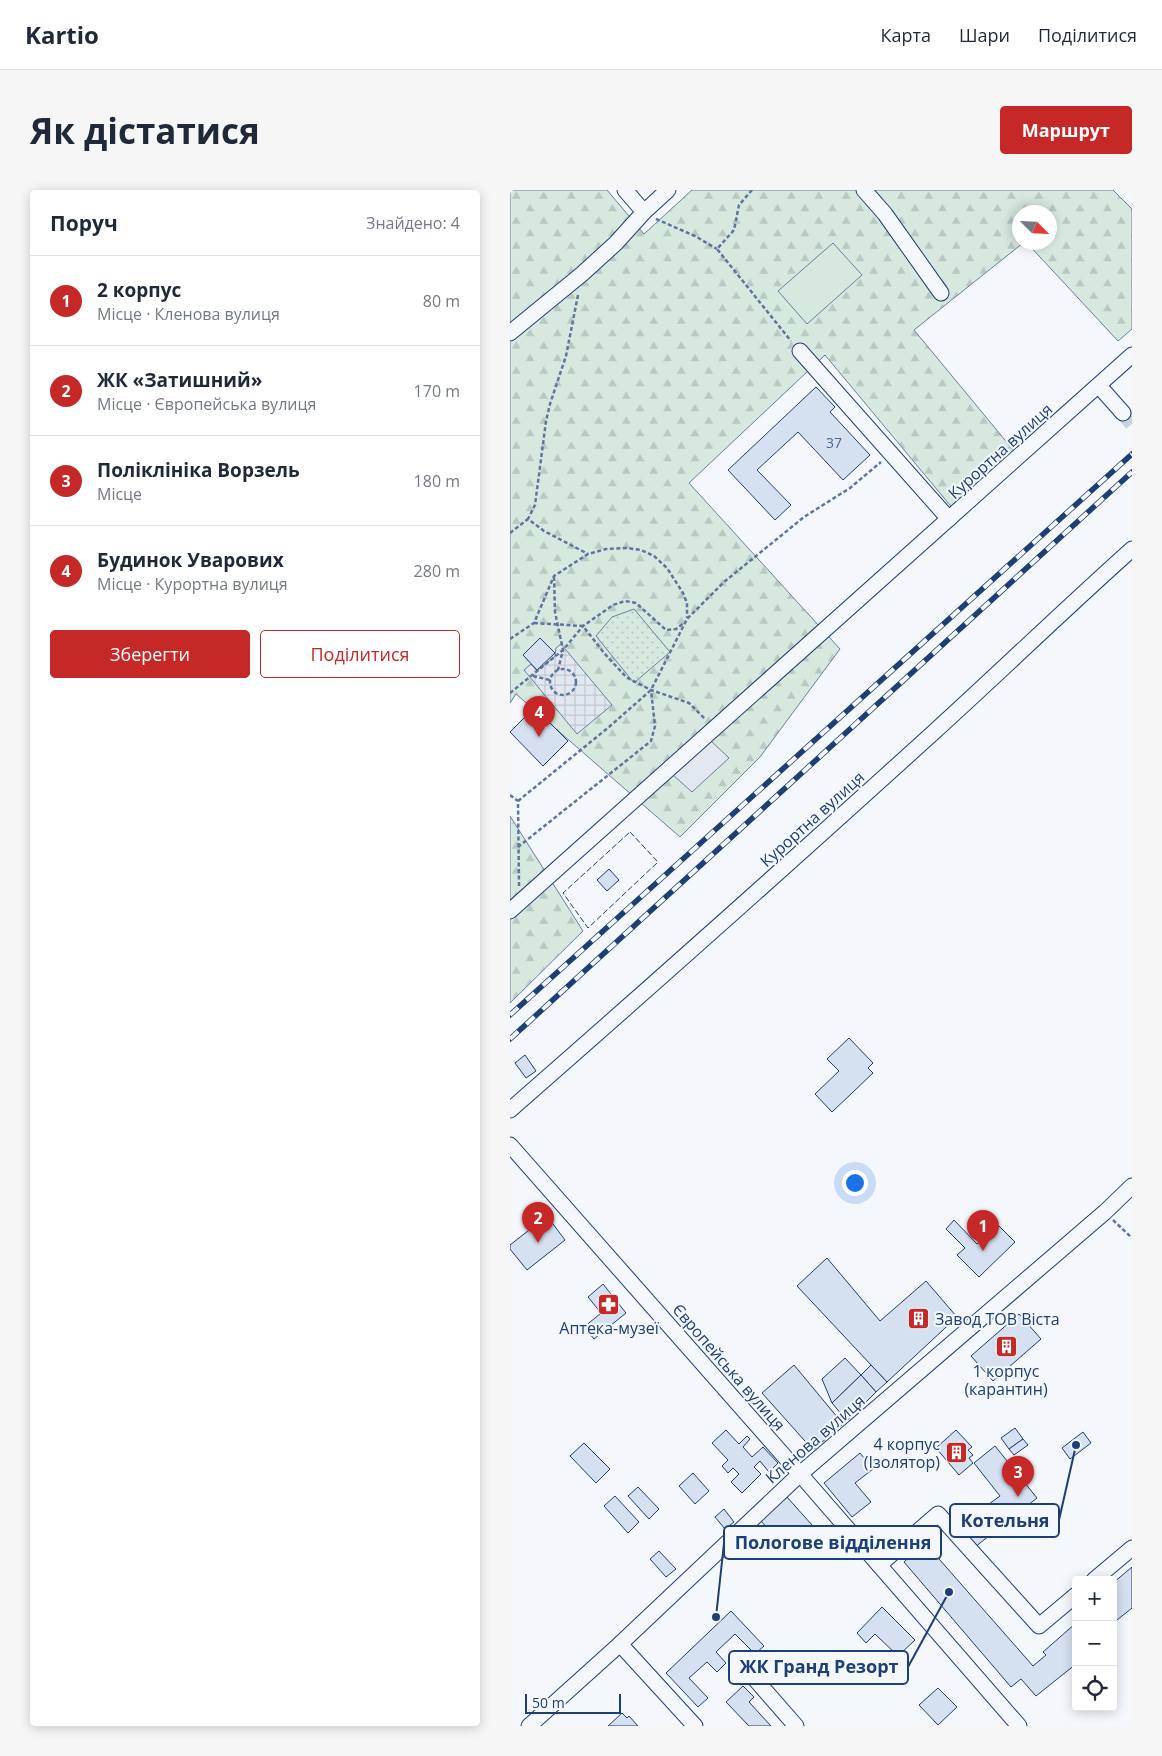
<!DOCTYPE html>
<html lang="uk">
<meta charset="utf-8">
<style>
:root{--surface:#fff;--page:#f6f6f7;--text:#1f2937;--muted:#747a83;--line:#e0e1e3;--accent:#c62828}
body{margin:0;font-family:"Open Sans",sans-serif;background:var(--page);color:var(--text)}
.controls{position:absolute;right:15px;bottom:15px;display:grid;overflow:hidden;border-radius:5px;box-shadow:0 2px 12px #0003}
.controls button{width:45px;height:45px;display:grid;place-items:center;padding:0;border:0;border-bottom:1px solid var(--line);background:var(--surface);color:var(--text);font:25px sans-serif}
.compass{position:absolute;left:502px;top:15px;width:45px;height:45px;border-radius:50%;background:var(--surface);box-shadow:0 2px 12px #0003;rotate:114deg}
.scale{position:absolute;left:15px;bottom:12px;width:96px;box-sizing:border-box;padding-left:5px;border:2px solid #1d3f73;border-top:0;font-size:14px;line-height:18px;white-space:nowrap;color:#1d3f73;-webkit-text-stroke:4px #f4f7fb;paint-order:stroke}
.you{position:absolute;left:344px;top:992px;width:18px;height:18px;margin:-12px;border:4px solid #fff;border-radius:50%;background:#1a73e8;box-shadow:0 0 0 8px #1a73e833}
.badge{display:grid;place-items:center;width:32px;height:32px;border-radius:50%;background:var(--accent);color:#fff;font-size:16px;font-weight:700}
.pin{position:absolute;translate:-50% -41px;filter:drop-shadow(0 1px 2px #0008)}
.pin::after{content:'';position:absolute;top:26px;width:18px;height:15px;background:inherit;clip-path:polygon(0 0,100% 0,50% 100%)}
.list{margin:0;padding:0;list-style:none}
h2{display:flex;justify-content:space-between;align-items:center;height:65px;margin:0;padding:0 20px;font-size:21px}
h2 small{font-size:16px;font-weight:400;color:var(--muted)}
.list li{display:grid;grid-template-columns:32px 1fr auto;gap:15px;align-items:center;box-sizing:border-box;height:90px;padding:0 20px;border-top:1px solid var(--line)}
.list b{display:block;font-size:19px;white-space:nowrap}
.list p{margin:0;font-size:16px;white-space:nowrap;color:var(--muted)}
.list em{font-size:16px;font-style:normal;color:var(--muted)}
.actions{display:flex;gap:10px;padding:15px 20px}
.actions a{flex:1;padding:11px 0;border:1px solid var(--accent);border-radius:5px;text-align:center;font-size:18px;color:var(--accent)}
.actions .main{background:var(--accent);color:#fff}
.icon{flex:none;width:28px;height:28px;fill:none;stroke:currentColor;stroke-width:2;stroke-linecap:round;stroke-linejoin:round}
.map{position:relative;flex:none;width:622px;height:1536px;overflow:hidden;border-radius:5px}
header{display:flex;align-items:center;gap:30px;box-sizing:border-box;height:70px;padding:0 25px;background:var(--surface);border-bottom:1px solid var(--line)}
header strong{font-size:24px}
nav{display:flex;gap:28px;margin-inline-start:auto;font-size:18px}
.intro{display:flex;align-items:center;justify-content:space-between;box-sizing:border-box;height:120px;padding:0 30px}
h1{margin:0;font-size:35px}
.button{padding:12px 22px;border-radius:5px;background:var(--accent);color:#fff;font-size:18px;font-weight:700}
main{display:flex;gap:30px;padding:0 30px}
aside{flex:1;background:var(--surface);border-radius:5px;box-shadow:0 2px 12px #0003}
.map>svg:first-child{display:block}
.forest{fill:url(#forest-firs);stroke:#687fa3}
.park{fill:url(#park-dots);stroke:#687fa3}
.pitch{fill:#d7e8df;stroke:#687fa3}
.parking{fill:#e3e8f0;stroke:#687fa3}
.plaza{fill:url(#plaza-grid);stroke:#687fa3}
.building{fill:#d5e0f0;stroke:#1d3f73}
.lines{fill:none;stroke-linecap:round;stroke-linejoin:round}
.minor-tunnel{stroke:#c9d2e0;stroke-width:15;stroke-dasharray:15 8;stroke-linecap:butt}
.minor-casing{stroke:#1d3f73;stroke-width:17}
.path{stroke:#5e769c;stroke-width:2.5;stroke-dasharray:4 2.5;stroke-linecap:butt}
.minor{stroke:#f4f7fb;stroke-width:15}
.rail-casing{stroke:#1d3f73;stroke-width:5.5}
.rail{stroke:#f4f7fb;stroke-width:4;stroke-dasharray:11;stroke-linecap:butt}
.fence{stroke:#1d3f73;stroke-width:1;stroke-dasharray:6 2.5;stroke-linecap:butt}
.labels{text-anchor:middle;stroke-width:4;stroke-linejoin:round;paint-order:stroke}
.number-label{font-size:14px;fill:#4b6792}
.street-label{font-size:16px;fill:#1d3f73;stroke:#f4f7fb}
.poi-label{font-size:16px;fill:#1d3f73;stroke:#f4f7fb}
.leader{fill:none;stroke:#1d3f73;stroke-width:2}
.callout-dot{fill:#1d3f73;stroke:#f4f7fb;stroke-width:2}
.callout{fill:#f4f7fb;stroke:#1d3f73;stroke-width:2}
.callout-label{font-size:18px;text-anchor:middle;font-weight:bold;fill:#1d3f73}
</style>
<header>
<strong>Kartio</strong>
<nav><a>Карта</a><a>Шари</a><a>Поділитися</a></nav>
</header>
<div class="intro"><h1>Як дістатися</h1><a class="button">Маршрут</a></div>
<main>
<aside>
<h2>Поруч<small>Знайдено: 4</small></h2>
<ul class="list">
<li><span class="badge">1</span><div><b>2 корпус</b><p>Місце · Кленова вулиця</p></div><em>80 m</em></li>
<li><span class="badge">2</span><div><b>ЖК «Затишний»</b><p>Місце · Європейська вулиця</p></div><em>170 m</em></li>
<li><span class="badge">3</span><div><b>Поліклініка Ворзель</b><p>Місце</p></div><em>180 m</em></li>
<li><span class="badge">4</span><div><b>Будинок Уварових</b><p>Місце · Курортна вулиця</p></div><em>280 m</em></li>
</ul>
<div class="actions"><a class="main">Зберегти</a><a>Поділитися</a></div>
</aside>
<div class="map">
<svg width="622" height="1536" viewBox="0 0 622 1536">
<defs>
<pattern id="forest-firs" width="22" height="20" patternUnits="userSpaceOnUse" patternTransform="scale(1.25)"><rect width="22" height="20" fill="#d7e8df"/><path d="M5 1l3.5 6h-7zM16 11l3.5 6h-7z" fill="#b8c8c3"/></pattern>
<pattern id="park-dots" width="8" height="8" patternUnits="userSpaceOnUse" patternTransform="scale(1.25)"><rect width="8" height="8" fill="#d7e8df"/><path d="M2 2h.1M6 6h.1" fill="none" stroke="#b8c8c3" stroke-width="1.8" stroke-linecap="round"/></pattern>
<pattern id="plaza-grid" width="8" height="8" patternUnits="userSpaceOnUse" patternTransform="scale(1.25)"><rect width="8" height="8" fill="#e3e8f0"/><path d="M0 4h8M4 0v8" fill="none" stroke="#c2c8d1"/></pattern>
</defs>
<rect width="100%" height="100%" fill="#f4f7fb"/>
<g class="forest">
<path d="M0 0H97L134 44 182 0H603L622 19V139L608 151 517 53 540 52V22H510V52L513 53 404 140 509 267 444 320 315 165 179 293 330 459 250 567 170 647 6 504 0 513Z"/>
<path d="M0 626 73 741 0 813Z"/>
</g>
<path class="park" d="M124 419 160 462 124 493 86 446 102 427Z"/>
<path class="pitch" d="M323 53 352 85 297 134 268 101Z"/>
<path class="parking" d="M200 550 219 568 182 602 163 585Z"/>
<path class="plaza" d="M51 454 102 515 67 544 14 480 21 474 27 481 45 466 46 458Z"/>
<g class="building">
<path d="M306 197 325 217 320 222 360 265 333 290 288 242 247 280 281 315 265 330 218 280Z"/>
<path d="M30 448 45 463 27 480 13 465Z"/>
<path d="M15 527 28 540 38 531 58 551 33 576 0 542Z"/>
<path d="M99 679 109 690 97 701 87 690Z"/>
<path d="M339 848 363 873 358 878 363 883 322 922 305 904 329 881 317 869Z"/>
<path d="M15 865 26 881 16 888 5 873Z"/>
<path d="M37 1026 55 1050 17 1080 0 1059V1055Z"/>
<path d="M444 1030 467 1054 487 1034 505 1052 469 1087 447 1065 455 1058 436 1039Z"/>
<path d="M317 1068 370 1131 416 1091 447 1127 377 1192 287 1096Z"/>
<path d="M93 1094 116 1123 84 1149 74 1137 91 1123 78 1107Z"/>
<path d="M509 1124 531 1149 483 1191 461 1166Z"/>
<path d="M335 1168 351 1185 322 1213 312 1189Z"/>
<path d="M284 1175 333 1234 303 1260 252 1203Z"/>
<path d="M361 1175 377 1192 366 1202 351 1185Z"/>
<path d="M351 1185 366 1202 337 1231 322 1213Z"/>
<path d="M505 1238 513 1249 499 1259 491 1248Z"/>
<path d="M216 1240 229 1254 237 1246 240 1249 233 1257 242 1267 253 1257 268 1273 259 1282 250 1271 244 1277 251 1284 232 1303 221 1292 229 1284 223 1278 218 1283 212 1276 218 1270 202 1253Z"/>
<path d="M446 1240 462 1257 458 1260 463 1265 459 1268 463 1273 449 1285 426 1258Z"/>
<path d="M573 1242 581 1253 560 1269 552 1258Z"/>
<path d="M513 1249 518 1255 504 1265 499 1259Z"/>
<path d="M74 1253 100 1279 86 1293 60 1266Z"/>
<path d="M485 1256 527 1308 465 1357 450 1338 471 1321 470 1320 478 1313 479 1314 490 1306 464 1273Z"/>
<path d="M350 1263 363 1279 345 1293 361 1312 342 1327 314 1293Z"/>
<path d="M183 1283 199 1301 185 1314 169 1296Z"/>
<path d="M128 1297 149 1319 139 1329 118 1306Z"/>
<path d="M105 1306 129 1332 118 1343 94 1316Z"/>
<path d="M276 1306 302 1335 276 1359 250 1330Z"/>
<path d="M214 1319 224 1332 215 1339 205 1327Z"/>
<path d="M415 1353 523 1476 536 1465 533 1462 566 1433V1474L526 1506 511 1489 501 1497 394 1372Z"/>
<path d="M149 1361 166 1379 156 1387 140 1369Z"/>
<path d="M622 1377V1418L607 1430 603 1426V1393Z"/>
<path d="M372 1417 405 1450 388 1466 365 1444 356 1453 347 1443Z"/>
<path d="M221 1421 254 1456 245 1464 225 1444 206 1462 216 1473 207 1482 197 1472 179 1488 198 1508 188 1517 156 1483Z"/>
<path d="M233 1496 244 1507 239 1512 261 1536H239L216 1512Z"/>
<path d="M428 1498 447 1517 428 1535 409 1515Z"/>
<path d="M112 1523 117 1528 119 1526 128 1536H98Z"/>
</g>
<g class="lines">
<path class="minor-tunnel" d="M613 223 622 234"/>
<defs>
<g id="minor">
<path d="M115 0 134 22"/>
<path d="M354 0 375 24 431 103"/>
<path d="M0 143 72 84 106 53 134 22 158 0"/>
<path d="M290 161 439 329"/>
<path d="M589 196 613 223"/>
<path d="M0 721 622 165"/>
<path d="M0 920C143 795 284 669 424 542 491 481 555 419 622 359"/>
<path d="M0 955 290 1284 509 1536"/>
<path d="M369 1375 428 1324 529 1436 566 1405"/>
<path d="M584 1390 622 1358"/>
<path d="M110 1454 185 1536"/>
<path d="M231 1473 286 1536"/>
<path d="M19 1536 110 1454 290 1284 595 1022 622 996"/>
</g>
</defs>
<use href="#minor" class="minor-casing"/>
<g class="path">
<path d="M242 0 229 15 224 40 207 59 281 151"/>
<path d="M146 29 185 46 207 59"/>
<path d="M68 105 56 166 40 214 36 231 25 315 18 329 34 341 78 364"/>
<path d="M0 343 18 329"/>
<path d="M44 387 45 422 53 460 48 480"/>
<path d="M24 433 73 436 94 463 116 487 141 500 179 513 195 529"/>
<path d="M0 449 24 433 44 386 78 364 96 359 117 358 131 360 144 366 157 378 173 403 177 413V428"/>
<circle cx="53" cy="492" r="13"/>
<path d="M23 486 40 490"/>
<path d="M0 503 53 460 73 436 103 415 115 411 126 413 156 440 166 439 174 433"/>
<path d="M0 605 8 611 9 696"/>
<path d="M8 611 99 537 141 500 177 429 214 392 294 327 340 298 371 272"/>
<path d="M8 657 141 551 145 536 141 500"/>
<path d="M603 1030 622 1048"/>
</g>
<use href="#minor" class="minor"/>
<defs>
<g id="rail">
<path d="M0 825 622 264"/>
<path d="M0 849 622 282"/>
</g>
</defs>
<use href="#rail" class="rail-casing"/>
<use href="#rail" class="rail"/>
<path class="fence" d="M120 642 148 672 78 738 53 703Z"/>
</g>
<defs>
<symbol id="pharmacy-square" viewBox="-11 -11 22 22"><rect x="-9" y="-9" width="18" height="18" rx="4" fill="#c62828" stroke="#f4f7fb"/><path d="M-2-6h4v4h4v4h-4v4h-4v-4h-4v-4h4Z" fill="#fff"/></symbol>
<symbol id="building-square" viewBox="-11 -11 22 22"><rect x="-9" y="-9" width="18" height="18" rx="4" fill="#c62828" stroke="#f4f7fb"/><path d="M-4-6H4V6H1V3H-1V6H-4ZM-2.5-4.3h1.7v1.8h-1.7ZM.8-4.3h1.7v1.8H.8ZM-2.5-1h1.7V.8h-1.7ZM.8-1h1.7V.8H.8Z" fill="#fff"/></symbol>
</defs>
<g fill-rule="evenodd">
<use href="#pharmacy-square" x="86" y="1102" width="25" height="25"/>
<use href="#building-square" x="396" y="1116" width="25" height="25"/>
<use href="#building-square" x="484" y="1144" width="25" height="25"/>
<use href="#building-square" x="434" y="1250" width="25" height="25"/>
</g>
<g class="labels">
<g class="number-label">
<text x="324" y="258">37</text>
</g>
<g class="street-label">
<text transform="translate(490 261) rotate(-42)" y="6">Курортна вулиця</text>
<text transform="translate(302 629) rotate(-42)" y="6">Курортна вулиця</text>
<text transform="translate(219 1177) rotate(49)" y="6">Європейська вулиця</text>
<text transform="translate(305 1249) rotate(-41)" y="6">Кленова вулиця</text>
</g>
<g class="poi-label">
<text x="425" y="1135" text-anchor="start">Завод ТОВ Віста</text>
<text x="99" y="1144">Аптека-музеї</text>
<text x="496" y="1187">1 корпус<tspan x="496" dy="18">(карантин)</tspan></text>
<text x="430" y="1260" text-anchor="end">4 корпус<tspan x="430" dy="18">(Ізолятор)</tspan></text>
</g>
</g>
<path class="leader" d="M566 1255L549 1330M206 1427L214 1353M439 1402L398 1477"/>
<g class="callout-dot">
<circle cx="566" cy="1255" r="5"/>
<circle cx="206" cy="1427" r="5"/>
<circle cx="439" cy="1402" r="5"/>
</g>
<g class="callout">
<rect x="440" y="1314" width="109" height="33" rx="5"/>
<rect x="214" y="1336" width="217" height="33" rx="5"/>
<rect x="219" y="1461" width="179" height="33" rx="5"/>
</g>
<g class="callout-label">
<text x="495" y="1337">Котельня</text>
<text x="323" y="1359">Пологове відділення</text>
<text x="309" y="1483">ЖК Гранд Резорт</text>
</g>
</svg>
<div class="controls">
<button>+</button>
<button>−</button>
<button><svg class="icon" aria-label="locate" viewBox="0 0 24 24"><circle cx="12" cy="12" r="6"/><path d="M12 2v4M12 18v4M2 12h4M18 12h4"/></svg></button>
</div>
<svg class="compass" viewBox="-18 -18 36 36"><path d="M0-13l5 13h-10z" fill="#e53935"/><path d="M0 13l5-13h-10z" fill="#747a83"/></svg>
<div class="scale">50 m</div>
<div class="you"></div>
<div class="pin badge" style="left:473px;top:1061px">1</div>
<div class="pin badge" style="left:28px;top:1053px">2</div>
<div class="pin badge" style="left:508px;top:1307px">3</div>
<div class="pin badge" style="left:29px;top:547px">4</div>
</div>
</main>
